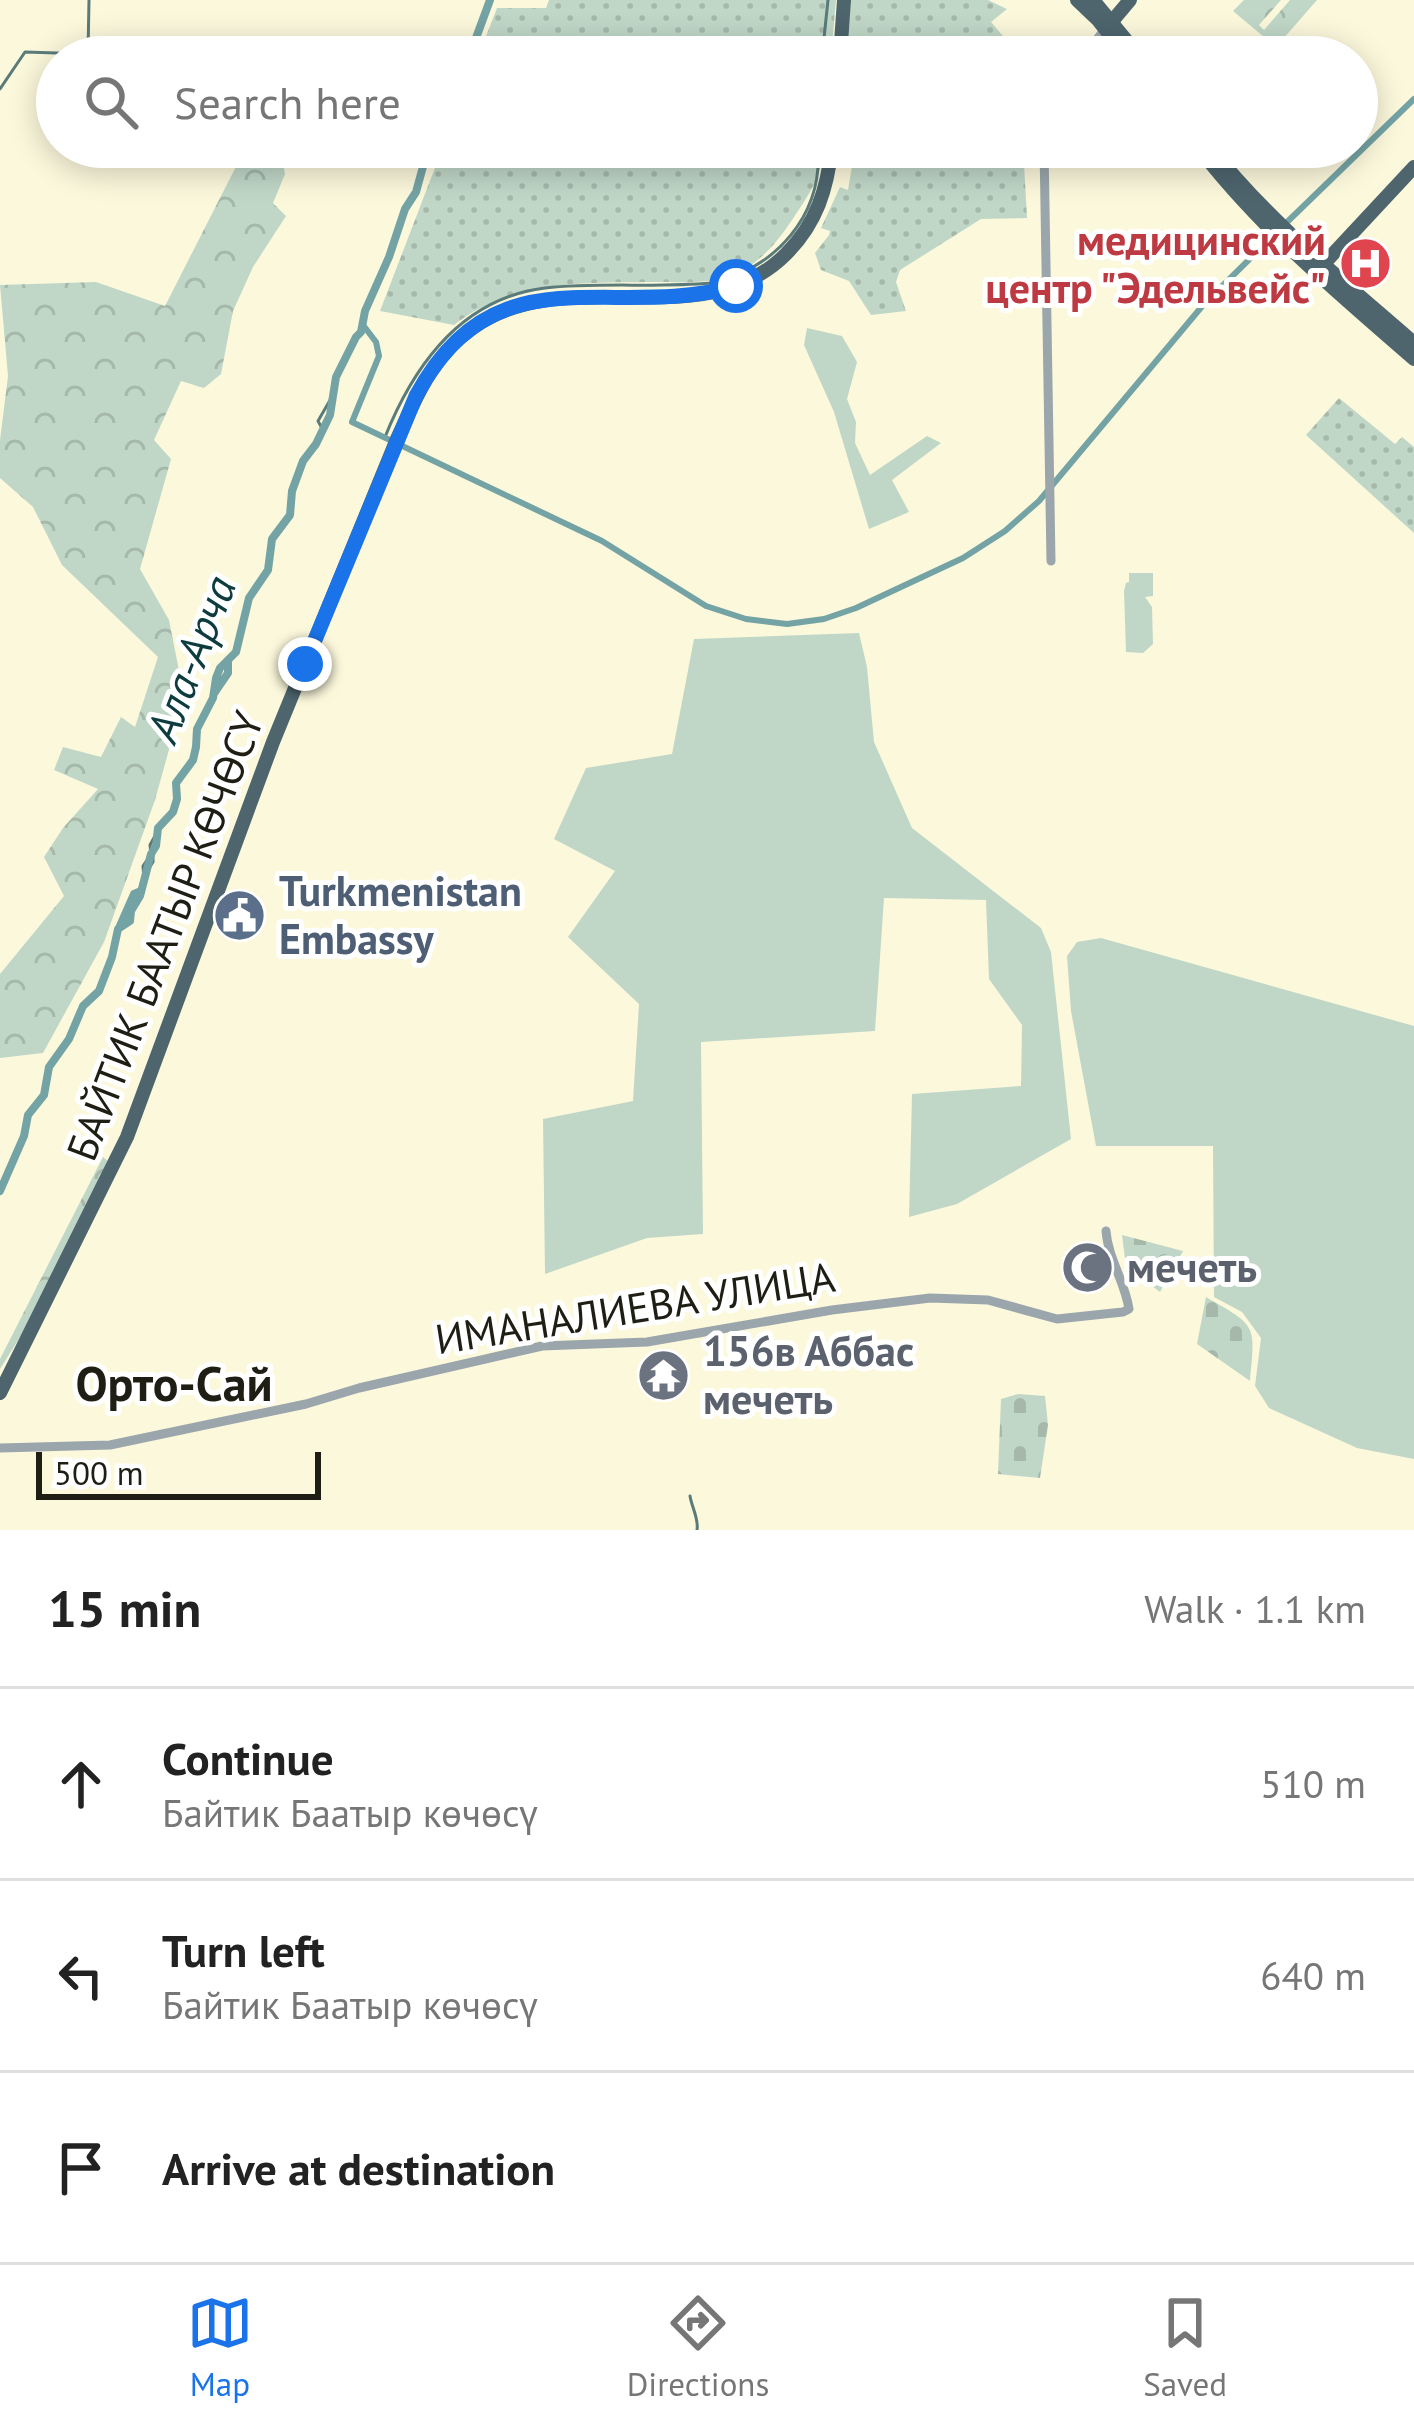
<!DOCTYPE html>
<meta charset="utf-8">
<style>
:root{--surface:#fff;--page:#f2f2f2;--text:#222;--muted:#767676;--line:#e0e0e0;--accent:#1a73e8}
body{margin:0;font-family:"PT Sans",sans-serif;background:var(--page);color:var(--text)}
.scale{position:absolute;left:36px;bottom:30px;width:285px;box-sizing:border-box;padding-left:12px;border:6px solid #1f1e14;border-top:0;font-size:33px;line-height:42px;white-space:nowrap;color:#1f1e14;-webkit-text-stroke:9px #fff;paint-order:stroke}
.stop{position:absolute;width:36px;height:36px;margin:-27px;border:9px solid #1a73e8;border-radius:50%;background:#fff}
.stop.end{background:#1a73e8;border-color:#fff;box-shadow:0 3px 12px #0008}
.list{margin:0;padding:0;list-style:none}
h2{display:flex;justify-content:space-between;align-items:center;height:156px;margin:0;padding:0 48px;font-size:51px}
h2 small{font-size:39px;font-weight:400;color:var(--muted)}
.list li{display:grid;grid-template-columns:78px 1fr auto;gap:36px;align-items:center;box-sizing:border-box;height:192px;padding:0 48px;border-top:3px solid var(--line)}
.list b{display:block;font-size:45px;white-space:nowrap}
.list p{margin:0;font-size:39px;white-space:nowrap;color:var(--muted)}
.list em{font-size:39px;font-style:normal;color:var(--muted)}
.icon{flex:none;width:66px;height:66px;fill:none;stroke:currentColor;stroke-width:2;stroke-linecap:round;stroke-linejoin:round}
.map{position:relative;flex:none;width:1414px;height:1530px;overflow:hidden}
.search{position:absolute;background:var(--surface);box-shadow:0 6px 30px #0003;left:36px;right:36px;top:36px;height:132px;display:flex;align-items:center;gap:30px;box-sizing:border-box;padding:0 42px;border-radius:66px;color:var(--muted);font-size:45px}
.sheet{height:732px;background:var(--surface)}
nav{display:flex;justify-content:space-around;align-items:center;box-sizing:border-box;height:168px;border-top:3px solid var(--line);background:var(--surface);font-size:33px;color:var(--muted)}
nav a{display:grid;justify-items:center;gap:6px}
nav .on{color:var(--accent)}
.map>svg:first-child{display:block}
.green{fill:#c0d7c7}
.forest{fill:url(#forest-crowns)}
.cemetery{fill:url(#cemetery-stones)}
.park{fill:url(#park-dots)}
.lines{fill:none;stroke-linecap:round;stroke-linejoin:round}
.stream{stroke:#5a7b7a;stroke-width:3}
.canal{stroke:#74a3a5;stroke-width:6}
.river{stroke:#74a3a5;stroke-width:8}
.minor{stroke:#9aa6ac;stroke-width:9}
.major{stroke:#4e656e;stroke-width:14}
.route{stroke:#1a73e8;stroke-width:15}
.labels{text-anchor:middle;stroke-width:10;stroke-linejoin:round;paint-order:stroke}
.health-label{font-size:42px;font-weight:bold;fill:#be3a42;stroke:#fff;text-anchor:end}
.service-label{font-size:42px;font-weight:bold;fill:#4e5e75;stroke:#fff;text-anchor:start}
.street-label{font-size:42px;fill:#1f1e14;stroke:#fff}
.worship-label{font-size:42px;font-weight:bold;fill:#5b616d;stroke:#fff;text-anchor:start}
.water-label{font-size:45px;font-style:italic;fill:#0d3b3e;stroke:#fff}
.quarter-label{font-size:48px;font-weight:bold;fill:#1f1e14;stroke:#fff}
</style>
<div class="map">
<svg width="1414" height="1530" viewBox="0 0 1414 1530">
<defs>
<pattern id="forest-crowns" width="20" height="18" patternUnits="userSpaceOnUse" patternTransform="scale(3)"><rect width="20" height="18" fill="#c0d7c7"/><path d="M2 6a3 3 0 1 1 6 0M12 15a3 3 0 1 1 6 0" fill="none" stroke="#a5b8aa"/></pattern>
<pattern id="cemetery-stones" width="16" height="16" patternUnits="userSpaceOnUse" patternTransform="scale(3)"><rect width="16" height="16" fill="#c0d7c7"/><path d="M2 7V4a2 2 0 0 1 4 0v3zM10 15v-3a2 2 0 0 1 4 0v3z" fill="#a5b8aa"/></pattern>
<pattern id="park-dots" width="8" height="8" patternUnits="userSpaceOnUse" patternTransform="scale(3)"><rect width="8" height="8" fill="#c0d7c7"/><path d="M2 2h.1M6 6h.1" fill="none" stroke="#a5b8aa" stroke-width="1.8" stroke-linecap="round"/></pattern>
</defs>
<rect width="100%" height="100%" fill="#fcf8dc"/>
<g class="green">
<path d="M807 328 842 336 857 362 847 399 856 422 855 443 870 475 927 436 941 443 892 480 909 512 869 529 834 412 804 345Z"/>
<path d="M1129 573H1153V596L1145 597 1152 607 1153 644 1143 653 1126 652 1124 591 1126 583 1129 582Z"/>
<path d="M859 633 867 667 874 742 912 828 1041 928 1051 952 1071 1139 957 1204 909 1217 912 1094 1021 1086 1022 1025 989 979 986 900 884 898 875 1031 701 1042 703 1234 647 1238 545 1274 543 1119 633 1101 639 1004 568 937 615 871 554 839 586 768 672 754 694 639Z"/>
<path d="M1101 938 1414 1026V1459L1357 1448 1269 1408 1255 1386 1261 1338 1242 1312 1214 1297 1213 1146H1096L1071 1011 1067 956 1077 942Z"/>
</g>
<g class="forest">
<path d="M1244 0H1281L1259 25 1264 30 1290 0H1317L1276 47 1233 11Z"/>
<path d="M246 147H276L281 150 285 174 273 203 286 216 253 267 233 311 221 374 204 388 181 381 154 440 171 459 140 569 169 620 184 696 155 800 104 942 43 1053 0 1058V974L64 896 44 857 63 828 98 789 54 770 63 747 101 757 121 717 135 727 158 657 62 565 33 507 0 478V440L8 376 0 285 96 282 165 306Z"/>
<path d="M103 1157 109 1162 27 1326 0 1369V1359Z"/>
</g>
<g class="cemetery">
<path d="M1122 1235 1183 1251 1160 1292 1126 1267Z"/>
<path d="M1206 1297C1256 1326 1256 1323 1250 1381L1197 1344Z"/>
<path d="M1018 1394 1045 1396 1048 1425 1040 1478 998 1474 1001 1399Z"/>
</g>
<g class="park">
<path d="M549 0H836L831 57H478L497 8H546Z"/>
<path d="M850 0H988L1007 9 991 22 1014 49 1028 39 1046 57H846Z"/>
<path d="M443 147H824C822 174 811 192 796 214 780 239 760 265 730 276 708 284 680 282 657 282 584 283 514 279 454 325L380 311Z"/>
<path d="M838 147H1024V161L893 160 1024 164 1027 218 981 219 900 270 896 282 906 311 871 315 849 281 821 270 815 253 829 235 830 231 821 228 840 187 848 190 852 166 843 165 848 160 837 159Z"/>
<path d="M1339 398 1395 444 1402 437 1414 447V533L1306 435Z"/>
</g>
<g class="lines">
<g class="stream">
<path d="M822 57 828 0"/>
<path d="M0 89 25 52 88 54 89 0"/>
<path d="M323 430 318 421 333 395"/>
<path d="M385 437C414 365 462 298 545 288 600 282 656 288 711 283 776 268 823 216 818 147"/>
<path d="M219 671 220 685"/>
<path d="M146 873 153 862V852"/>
<path d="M144 879 143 866 151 854 150 845 156 834"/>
<path d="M690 1496C692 1508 699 1519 697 1530"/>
</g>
<g class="canal">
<path d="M1283 226 1414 99"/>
<path d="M363 325 376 342 379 356 352 422 602 541 706 606 746 619 787 624 824 619 856 608 963 558 1005 531 1039 501 1204 304 1274 235"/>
</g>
<g class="river">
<path d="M469 57 490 0"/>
<path d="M215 692 228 673V663"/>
<path d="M119 928 134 894 141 891"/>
<path d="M0 1191 24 1136 28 1115 44 1095 49 1067 69 1039 83 1006 99 991 112 957 118 929 130 921 131 911 140 896 151 854 156 846 158 828 173 812 177 799 176 783 193 760 196 747 197 729 213 698 216 678 220 668 236 652 249 598 268 570 272 539 290 515 292 491 303 461 316 444 330 415 336 377 356 337 361 332 365 311 389 257 405 209 416 192 424 163 435 147"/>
</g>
<g class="minor">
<path d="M1083 57 1105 29"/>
<path d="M1044 147 1051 561"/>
<path d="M0 1448 110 1445 306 1404 359 1388 542 1346 647 1342 832 1310 930 1298 988 1300 1057 1319 1123 1312 1129 1309C1125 1282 1108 1258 1106 1231"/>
</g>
<g class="major">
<path d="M1077 0 1098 20 1127 57"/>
<path d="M1093 0 1140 57"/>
<path d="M1109 25 1130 0"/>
<path d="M840 57 844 0"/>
<path d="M1198 147C1259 227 1338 293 1414 359"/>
<path d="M1210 147C1268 221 1343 281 1414 343"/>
<path d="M1319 269 1414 167"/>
<path d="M0 1393 127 1137 273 742 397 439C417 395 433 355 474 327 568 261 702 338 786 254 817 223 827 189 832 147"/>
</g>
</g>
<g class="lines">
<path class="route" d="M305 664 416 396C496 247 610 322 736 286"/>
</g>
<defs>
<symbol id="hospital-disc" viewBox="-11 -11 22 22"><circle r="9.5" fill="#e0444e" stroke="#fff"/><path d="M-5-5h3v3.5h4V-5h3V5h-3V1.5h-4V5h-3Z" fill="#fff"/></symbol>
<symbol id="civic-disc" viewBox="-11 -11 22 22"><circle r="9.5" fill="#5c6f8a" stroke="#fff"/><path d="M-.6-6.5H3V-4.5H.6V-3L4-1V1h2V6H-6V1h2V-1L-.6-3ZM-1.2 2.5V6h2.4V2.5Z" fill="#fff"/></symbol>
<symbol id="mosque-disc" viewBox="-11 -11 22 22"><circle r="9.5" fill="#6b7280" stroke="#fff"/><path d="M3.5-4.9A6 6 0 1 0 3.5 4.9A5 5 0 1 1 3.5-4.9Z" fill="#fff"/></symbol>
<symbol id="temple-disc" viewBox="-11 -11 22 22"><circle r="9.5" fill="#6b7280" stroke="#fff"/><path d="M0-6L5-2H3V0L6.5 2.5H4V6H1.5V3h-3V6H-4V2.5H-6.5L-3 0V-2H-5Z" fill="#fff"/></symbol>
</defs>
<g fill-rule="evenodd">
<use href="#hospital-disc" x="1336" y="234" width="59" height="59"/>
<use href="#civic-disc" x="210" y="886" width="59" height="59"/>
<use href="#mosque-disc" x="1058" y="1238" width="59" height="59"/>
<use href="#temple-disc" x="634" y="1346" width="59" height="59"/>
</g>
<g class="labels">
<g class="health-label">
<text x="1326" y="255">медицинский<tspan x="1326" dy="48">центр "Эдельвейс"</tspan></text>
</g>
<g class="service-label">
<text x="279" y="906">Turkmenistan<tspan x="279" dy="48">Embassy</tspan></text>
</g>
<g class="street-label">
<text transform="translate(165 936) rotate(-69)" y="15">БАЙТИК БААТЫР КӨЧӨСҮ</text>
<text transform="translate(635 1308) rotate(-9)" y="15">ИМАНАЛИЕВА УЛИЦА</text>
</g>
<g class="worship-label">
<text x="1127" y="1282">мечеть</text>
<text x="703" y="1366">156в Аббас<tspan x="703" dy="48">мечеть</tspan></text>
</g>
<g class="water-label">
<text transform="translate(191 659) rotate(-69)" y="16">Ала-Арча</text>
</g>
<g class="quarter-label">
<text x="174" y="1401">Орто-Сай</text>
</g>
</g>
</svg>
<div class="scale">500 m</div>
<div class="stop" style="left:736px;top:286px"></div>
<div class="stop end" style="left:305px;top:664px"></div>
<div class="search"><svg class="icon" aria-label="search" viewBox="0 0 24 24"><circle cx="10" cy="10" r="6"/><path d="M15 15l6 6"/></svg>Search here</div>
</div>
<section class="sheet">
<h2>15 min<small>Walk · 1.1 km</small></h2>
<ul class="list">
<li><svg class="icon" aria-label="ahead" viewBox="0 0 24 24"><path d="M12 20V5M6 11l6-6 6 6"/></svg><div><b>Continue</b><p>Байтик Баатыр көчөсү</p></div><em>510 m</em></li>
<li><svg class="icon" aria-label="left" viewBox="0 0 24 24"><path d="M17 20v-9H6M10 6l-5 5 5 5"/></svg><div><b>Turn left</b><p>Байтик Баатыр көчөсү</p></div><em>640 m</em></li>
<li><svg class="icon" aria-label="arrive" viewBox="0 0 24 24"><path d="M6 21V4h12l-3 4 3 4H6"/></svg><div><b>Arrive at destination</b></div></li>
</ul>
</section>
<nav>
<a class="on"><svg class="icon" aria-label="map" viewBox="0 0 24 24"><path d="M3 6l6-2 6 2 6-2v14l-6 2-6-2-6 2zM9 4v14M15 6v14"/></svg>Map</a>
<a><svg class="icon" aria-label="directions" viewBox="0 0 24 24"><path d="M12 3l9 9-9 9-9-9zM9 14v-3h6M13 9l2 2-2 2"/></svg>Directions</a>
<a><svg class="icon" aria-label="saved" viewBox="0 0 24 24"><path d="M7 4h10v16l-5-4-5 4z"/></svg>Saved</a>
</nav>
